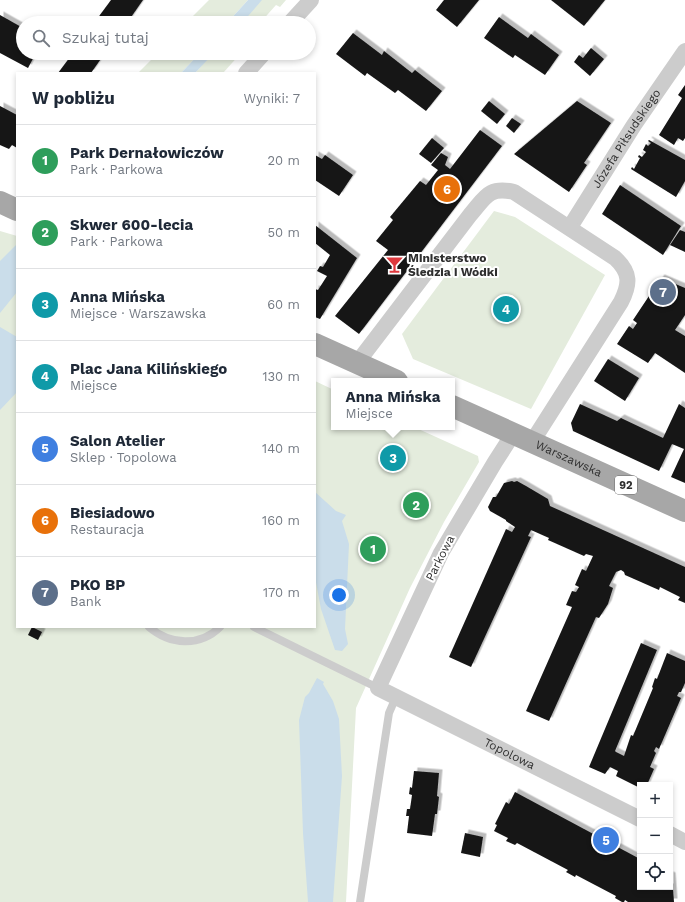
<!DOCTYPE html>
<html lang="pl">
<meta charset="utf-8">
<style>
:root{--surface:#fff;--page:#f2f2f3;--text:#1f2937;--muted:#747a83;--line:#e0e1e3;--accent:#de393e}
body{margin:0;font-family:"Work Sans",sans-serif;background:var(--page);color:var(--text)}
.controls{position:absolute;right:12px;bottom:12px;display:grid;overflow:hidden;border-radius:0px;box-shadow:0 2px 6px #0003}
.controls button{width:36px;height:36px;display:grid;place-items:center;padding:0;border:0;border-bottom:1px solid var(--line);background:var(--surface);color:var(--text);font:20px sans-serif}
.you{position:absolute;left:339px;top:595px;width:14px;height:14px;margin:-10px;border:3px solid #fff;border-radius:50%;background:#1a73e8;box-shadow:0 0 0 6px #1a73e833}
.badge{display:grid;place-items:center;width:26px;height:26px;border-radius:50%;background:var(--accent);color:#fff;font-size:13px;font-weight:700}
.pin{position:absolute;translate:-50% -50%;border:2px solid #fff;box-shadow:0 1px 4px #0006}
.popup{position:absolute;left:331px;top:378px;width:124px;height:52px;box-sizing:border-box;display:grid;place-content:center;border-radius:0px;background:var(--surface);filter:drop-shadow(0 1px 3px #0005);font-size:13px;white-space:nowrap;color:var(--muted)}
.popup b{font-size:15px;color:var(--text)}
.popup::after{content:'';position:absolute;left:50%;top:100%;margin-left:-8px;border:8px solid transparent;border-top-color:var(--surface)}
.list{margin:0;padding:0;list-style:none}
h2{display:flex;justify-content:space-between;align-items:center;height:52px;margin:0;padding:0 16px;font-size:17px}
h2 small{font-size:13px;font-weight:400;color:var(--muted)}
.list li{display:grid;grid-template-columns:26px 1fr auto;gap:12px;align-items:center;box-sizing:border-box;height:72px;padding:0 16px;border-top:1px solid var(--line)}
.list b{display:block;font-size:15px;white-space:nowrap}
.list p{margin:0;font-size:13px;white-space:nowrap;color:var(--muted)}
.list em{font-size:13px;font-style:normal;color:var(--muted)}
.icon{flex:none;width:22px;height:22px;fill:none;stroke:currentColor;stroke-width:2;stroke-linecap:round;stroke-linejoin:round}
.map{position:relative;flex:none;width:685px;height:902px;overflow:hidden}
.search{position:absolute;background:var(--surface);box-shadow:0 2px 6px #0003;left:16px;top:16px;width:300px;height:44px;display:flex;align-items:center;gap:10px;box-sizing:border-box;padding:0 14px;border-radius:22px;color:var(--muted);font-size:15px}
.panel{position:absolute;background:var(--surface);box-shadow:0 2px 6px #0003;left:16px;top:72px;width:300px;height:556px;border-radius:0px}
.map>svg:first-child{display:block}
.green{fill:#e4ecdd}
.water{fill:#caddea}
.building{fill:#161616;filter:url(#shadow)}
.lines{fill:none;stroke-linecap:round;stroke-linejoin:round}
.service{stroke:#ccc;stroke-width:8}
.minor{stroke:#ccc;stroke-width:16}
.primary{stroke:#a7a7a7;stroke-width:22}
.labels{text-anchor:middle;stroke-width:4;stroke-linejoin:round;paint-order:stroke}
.shield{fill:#fff;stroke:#6d6d6d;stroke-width:1}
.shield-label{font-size:11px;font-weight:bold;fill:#2f2f2f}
.street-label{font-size:12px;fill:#2f2f2f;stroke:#fff}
.poi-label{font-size:12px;font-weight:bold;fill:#2f2f2f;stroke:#fff;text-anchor:start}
</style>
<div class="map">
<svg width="685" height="902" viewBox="0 0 685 902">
<defs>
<filter id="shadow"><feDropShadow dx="3.5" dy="-3.5" stdDeviation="0" flood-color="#0004"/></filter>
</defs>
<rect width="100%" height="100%" fill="#fff"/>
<g class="green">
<path d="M209 0H248L227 23H186Z"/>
<path d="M261 0H286L280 7 276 5 260 23H240Z"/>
<path d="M158 53H200L181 73H138Z"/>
<path d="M213 53H241L223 73H195Z"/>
<path d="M494 211 515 217 605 275 531 409 413 359 402 334Z"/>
<path d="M0 231 17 236V627H315V381L334 390V427H414L478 456 479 462 444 522 410 588 356 708 346 902H0Z"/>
</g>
<g class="water">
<path d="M248 0H262L242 23H227Z"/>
<path d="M200 53H214L195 73H181Z"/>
<path d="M17 244V292L0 313V261Z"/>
<path d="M0 327 17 337V392L0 410Z"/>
<path d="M315 492 336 511 346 515 342 521 349 544 345 629 348 644 342 651 335 650 321 609 315 577Z"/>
<path d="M317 678 324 682 323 684 333 701 339 719 342 776 333 902H308L303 833 299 720 305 697 309 693Z"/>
</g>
<g class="building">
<path d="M111 0H143L127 23H94Z"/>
<path d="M444 0H479L457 27 436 10Z"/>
<path d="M551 0H605L584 26Z"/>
<path d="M0 15 23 28V53H36L28 68 0 53Z"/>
<path d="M499 17 528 38 531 34 559 55 545 75 515 55 513 58 484 38Z"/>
<path d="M353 33 382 55 384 51 412 73 415 70 442 91 426 111 398 90 395 93 367 73 365 76 336 54Z"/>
<path d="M591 48 604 59 590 76 574 62 579 55 583 58Z"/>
<path d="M73 53H105L91 73H58Z"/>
<path d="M685 85V138L683 141 678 138 674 145 659 135 682 98 678 95Z"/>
<path d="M489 101 505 114 497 124 481 111Z"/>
<path d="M577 101 611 123 584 163 587 165 569 192 514 154Z"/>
<path d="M0 106 17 115V148L12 145 9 149 0 145Z"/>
<path d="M512 118 521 124 514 133 506 126Z"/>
<path d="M480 130 502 146 359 334 335 316 388 250 376 241 393 220 390 217 420 181 426 185 438 170 431 165 441 153 448 157 445 165 450 169Z"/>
<path d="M432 138 444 148 431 163 419 154Z"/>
<path d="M649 140 685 160V181L676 197 631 169 632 167 634 169 640 158 638 157 639 155 642 157 646 152 643 150 646 144 648 146 651 143 648 141Z"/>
<path d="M315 155 322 159 325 155 353 175 339 196 315 180Z"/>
<path d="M620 185 681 226 663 255 602 214Z"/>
<path d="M315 225 357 258 320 319 315 317V289L318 290 327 276 317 271 320 266 323 267 330 255 315 243Z"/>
<path d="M680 230 685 232V252L670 245Z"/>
<path d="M661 278 685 288V315L675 330 685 336V373L655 353 648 363 617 344 629 326 633 329 637 323 633 320Z"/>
<path d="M608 359 639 378 625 401 594 381Z"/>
<path d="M580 404 617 421 621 418 663 438 679 404 685 408V483L671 477 684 449 672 444 659 471 573 431 571 423Z"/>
<path d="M512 481 514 482 517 481 526 486 548 499 550 506 685 567V603L678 600 680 597 660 587 659 590 625 575 624 572 621 570 616 572 609 586 613 588 608 604 599 618 596 617 549 721 526 711 572 607 566 605 572 591 576 592 579 587 575 585 582 569 586 571 593 556 586 554 584 556 548 540 549 538 531 530 528 536 531 537 471 667 449 657 506 529 512 532 515 527 506 521V520L490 511 488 507 493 497H496L504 483Z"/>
<path d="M32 627 42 632 38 640 28 635Z"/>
<path d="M641 643 657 650 615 751 616 752 624 756 631 735 633 736 653 688 652 687 655 678 657 679 667 653 685 661V683L681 692H679L677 696 681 698 659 749 656 747 654 751 656 753 650 767 654 769 647 785H640V788L616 776 618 771 610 767 605 774 589 767Z"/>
<path d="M414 771 439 773 437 796 439 797 437 814H435L432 836 407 833 409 816H406L407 809H410L412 795 409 794 410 787 412 788Z"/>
<path d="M515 792 640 859V887H670V875L672 876 674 902H628L625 900 624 902H622L615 898 616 896 576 875 575 877 566 872 568 870 517 843 515 845 506 841 508 838 494 831 497 825 495 824 506 802 509 804Z"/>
<path d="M465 833 483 837 480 857 461 853Z"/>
</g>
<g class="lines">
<g class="service">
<path d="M149 627C170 645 200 647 220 627"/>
<path d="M254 627 378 688"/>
<path d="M360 902 389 713 396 697"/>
</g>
<g class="minor">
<path d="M290 23 311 0"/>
<path d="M246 73 264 53"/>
<path id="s1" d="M570 227 634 125 685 51"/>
<path d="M357 363 470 215C485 198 488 186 514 192L615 258C631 273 630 284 621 302L532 442"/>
<path id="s2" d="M513 434 495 462 441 553 378 688 640 819"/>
<path d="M670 834 685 842"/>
</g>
<g class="primary">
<path d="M0 202 17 210"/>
<path d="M315 344 397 381"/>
<path id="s3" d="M452 406 685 511"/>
</g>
</g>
<defs>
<symbol id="bar-bare" viewBox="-9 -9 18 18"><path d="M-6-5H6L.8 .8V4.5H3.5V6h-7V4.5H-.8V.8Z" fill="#de393e" stroke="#fff" stroke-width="2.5" paint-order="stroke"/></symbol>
</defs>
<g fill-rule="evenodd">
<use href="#bar-bare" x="382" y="252" width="25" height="25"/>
</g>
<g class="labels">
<rect class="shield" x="615" y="476" width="22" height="18" rx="3"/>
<g class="shield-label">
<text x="626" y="489">92</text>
</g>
<g class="street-label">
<text dy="4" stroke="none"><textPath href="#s1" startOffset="105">Józefa Piłsudskiego</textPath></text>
<text dy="4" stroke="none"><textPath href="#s3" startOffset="128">Warszawska</textPath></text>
<text transform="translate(440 558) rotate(-63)" y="4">Parkowa</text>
<text dy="4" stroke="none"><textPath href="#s2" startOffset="435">Topolowa</textPath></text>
</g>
<g class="poi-label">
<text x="408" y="262">Ministerstwo<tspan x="408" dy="14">Śledzia i Wódki</tspan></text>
</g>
</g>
</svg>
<div class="controls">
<button>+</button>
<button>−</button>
<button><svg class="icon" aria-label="locate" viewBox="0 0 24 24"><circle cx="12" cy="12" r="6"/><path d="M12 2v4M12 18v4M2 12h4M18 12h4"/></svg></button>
</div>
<div class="you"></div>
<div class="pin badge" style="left:373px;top:549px;background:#2e9e5b">1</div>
<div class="pin badge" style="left:416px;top:505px;background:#2e9e5b">2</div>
<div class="pin badge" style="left:393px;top:458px;background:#0f9aa8">3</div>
<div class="popup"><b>Anna Mińska</b>Miejsce</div>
<div class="pin badge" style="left:506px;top:309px;background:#0f9aa8">4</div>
<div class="pin badge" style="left:606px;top:840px;background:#3f7fe0">5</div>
<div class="pin badge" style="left:447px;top:189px;background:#e8710a">6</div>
<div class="pin badge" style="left:663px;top:292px;background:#5c6f8a">7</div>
<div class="search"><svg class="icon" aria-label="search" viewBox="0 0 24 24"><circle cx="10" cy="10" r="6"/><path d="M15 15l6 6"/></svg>Szukaj tutaj</div>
<section class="panel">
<h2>W pobliżu<small>Wyniki: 7</small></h2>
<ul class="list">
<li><span class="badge" style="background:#2e9e5b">1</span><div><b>Park Dernałowiczów</b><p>Park · Parkowa</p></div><em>20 m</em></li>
<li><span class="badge" style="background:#2e9e5b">2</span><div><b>Skwer 600-lecia</b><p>Park · Parkowa</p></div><em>50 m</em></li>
<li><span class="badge" style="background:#0f9aa8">3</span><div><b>Anna Mińska</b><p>Miejsce · Warszawska</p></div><em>60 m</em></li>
<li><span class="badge" style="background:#0f9aa8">4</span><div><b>Plac Jana Kilińskiego</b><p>Miejsce</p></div><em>130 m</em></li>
<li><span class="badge" style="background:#3f7fe0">5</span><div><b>Salon Atelier</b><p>Sklep · Topolowa</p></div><em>140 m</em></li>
<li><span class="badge" style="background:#e8710a">6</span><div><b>Biesiadowo</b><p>Restauracja</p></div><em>160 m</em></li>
<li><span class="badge" style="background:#5c6f8a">7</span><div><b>PKO BP</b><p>Bank</p></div><em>170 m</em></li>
</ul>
</section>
</div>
